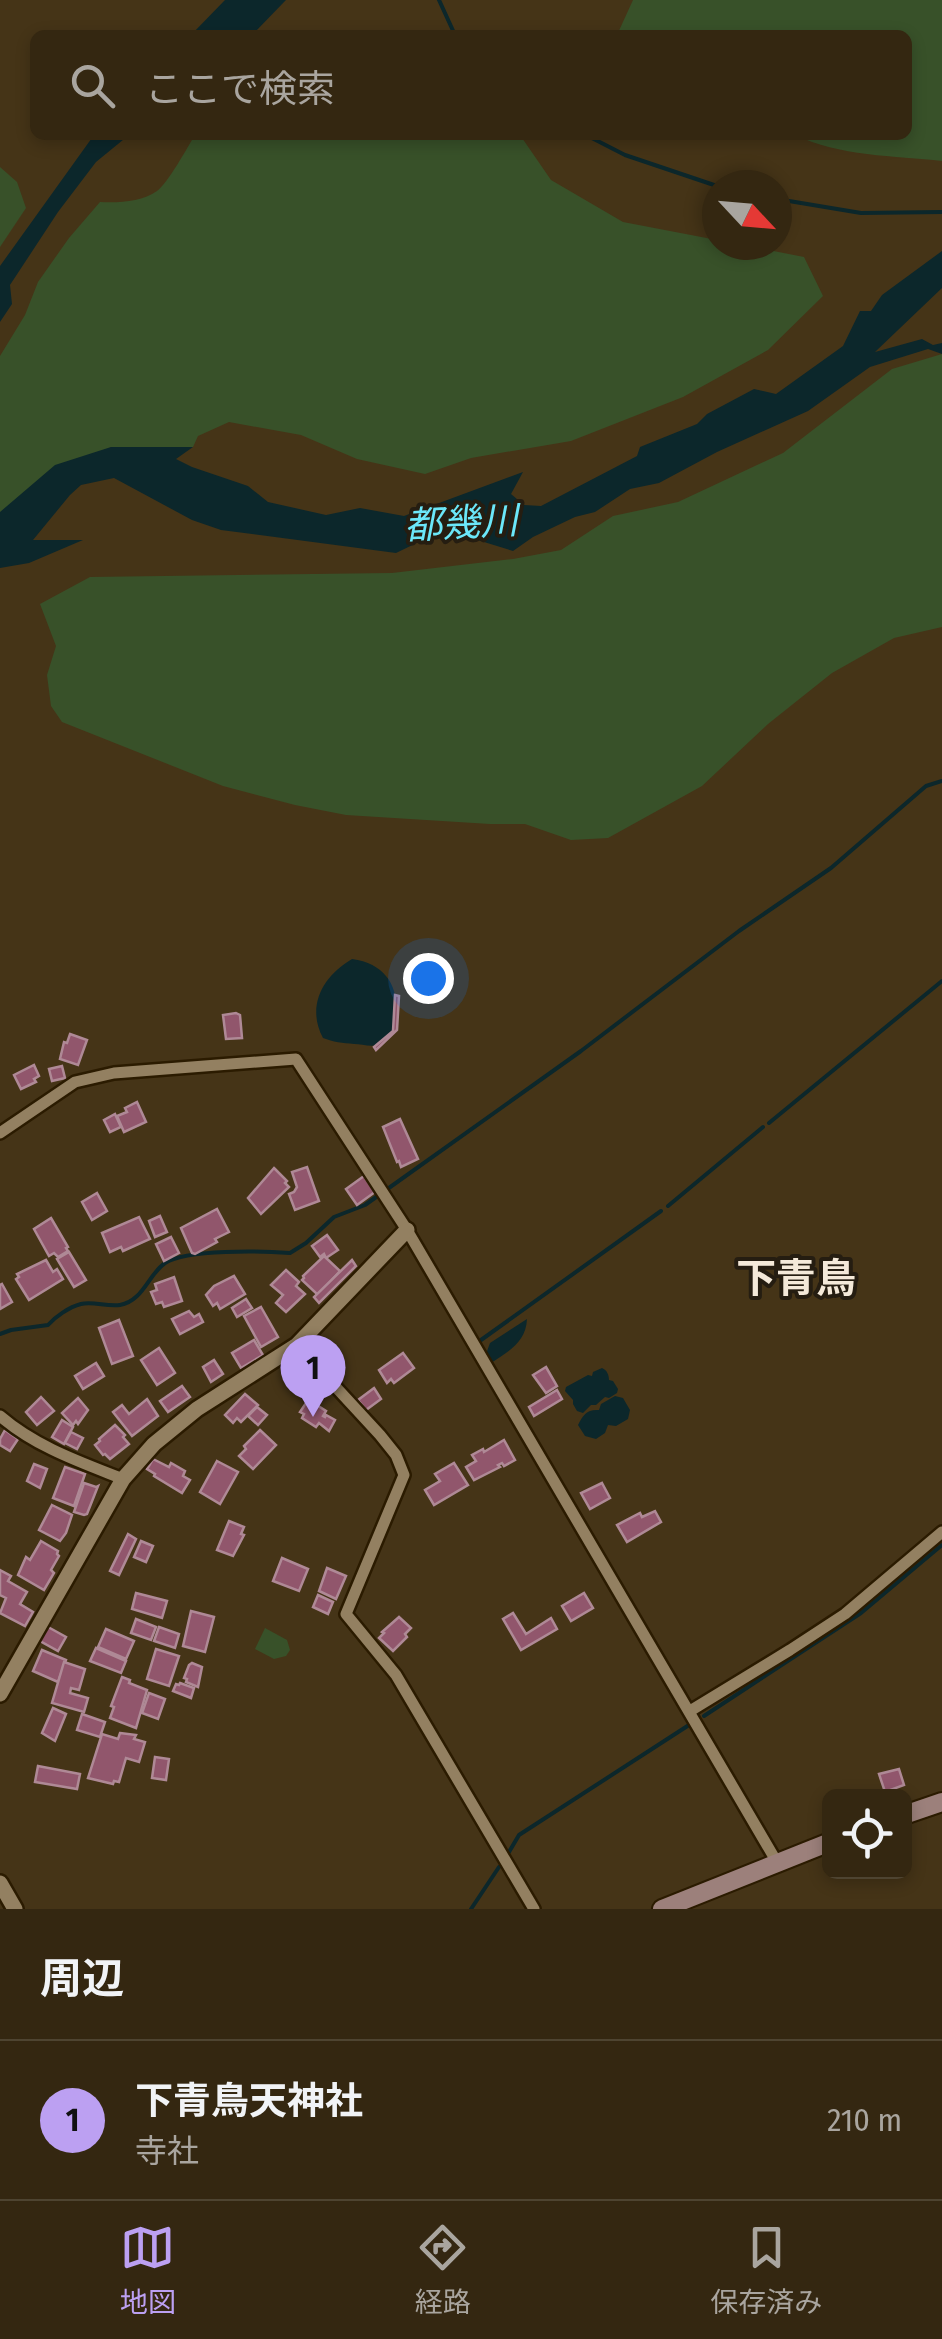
<!DOCTYPE html>
<html lang="ja">
<meta charset="utf-8">
<style>
:root{--surface:#342711;--page:#3c2f1a;--text:#f1f3f6;--muted:#a9a59f;--line:#4e4431;--accent:#bca0f2}
body{margin:0;font-family:"Fira Sans Condensed","Noto Sans JP",sans-serif;background:var(--page);color:var(--text)}
.controls{position:absolute;right:30px;bottom:30px;display:grid;overflow:hidden;border-radius:15px;box-shadow:0 5px 15px #0003}
.controls button{width:90px;height:90px;display:grid;place-items:center;padding:0;border:0;border-bottom:2px solid var(--line);background:var(--surface);color:var(--text);font:50px sans-serif}
.compass{position:absolute;left:702px;top:170px;width:90px;height:90px;border-radius:50%;background:var(--surface);box-shadow:0 5px 15px #0003;rotate:116deg}
.you{position:absolute;left:428px;top:978px;width:35px;height:35px;margin:-25px;border:8px solid #fff;border-radius:50%;background:#1a73e8;box-shadow:0 0 0 15px #1a73e833}
.badge{display:grid;place-items:center;width:65px;height:65px;border-radius:50%;background:var(--accent);color:#111;font-size:32px;font-weight:700}
.pin{position:absolute;translate:-50% -82px;filter:drop-shadow(0 2px 5px #0008)}
.pin::after{content:'';position:absolute;top:52px;width:35px;height:30px;background:inherit;clip-path:polygon(0 0,100% 0,50% 100%)}
.list{margin:0;padding:0;list-style:none}
h2{display:flex;justify-content:space-between;align-items:center;height:130px;margin:0;padding:0 40px;font-size:42px}
h2 small{font-size:32px;font-weight:400;color:var(--muted)}
.list li{display:grid;grid-template-columns:65px 1fr auto;gap:30px;align-items:center;box-sizing:border-box;height:160px;padding:0 40px;border-top:2px solid var(--line)}
.list b{display:block;font-size:38px;white-space:nowrap}
.list p{margin:0;font-size:32px;white-space:nowrap;color:var(--muted)}
.list em{font-size:32px;font-style:normal;color:var(--muted)}
.icon{flex:none;width:55px;height:55px;fill:none;stroke:currentColor;stroke-width:2;stroke-linecap:round;stroke-linejoin:round}
.map{position:relative;flex:none;width:942px;height:1909px;overflow:hidden}
.search{position:absolute;background:var(--surface);box-shadow:0 5px 15px #0003;left:30px;right:30px;top:30px;height:110px;display:flex;align-items:center;gap:25px;box-sizing:border-box;padding:0 35px;border-radius:15px;color:var(--muted);font-size:38px}
.sheet{height:290px;background:var(--surface)}
nav{display:flex;justify-content:space-around;align-items:center;box-sizing:border-box;height:140px;border-top:2px solid var(--line);background:var(--surface);font-size:28px;color:var(--muted)}
nav a{display:grid;justify-items:center;gap:5px}
nav .on{color:var(--accent)}
.map>svg:first-child{display:block}
.green{fill:#385129}
.water{fill:#0c272b}
.lines{fill:none;stroke-linecap:round;stroke-linejoin:round}
.stream{stroke:#0c272b;stroke-width:4}
.building{fill:#91566c;stroke:#af8996;stroke-width:2.5}
.minor-casing{stroke:#2b1b00;stroke-width:16}
.tertiary-casing{stroke:#2b1b00;stroke-width:20}
.secondary-casing{stroke:#2b1b00;stroke-width:22}
.minor{stroke:#938061;stroke-width:11}
.tertiary{stroke:#938061;stroke-width:15}
.secondary{stroke:#9c807b;stroke-width:18}
.labels{text-anchor:middle;stroke-width:8;stroke-linejoin:round;paint-order:stroke}
.water-label{font-size:38px;font-style:italic;fill:#6be7f9;stroke:#251d11}
.quarter-label{font-size:40px;font-weight:bold;fill:#f4e9d9;stroke:#251d11}
</style>
<div class="map">
<svg width="942" height="1909" viewBox="0 0 942 1909">
<rect width="100%" height="100%" fill="#453417"/>
<g class="green">
<path d="M633 0H942V161C896 156 837 156 796 135H907V35H617Z"/>
<path d="M195 135H520L551 180 623 222 717 240V245H743L804 257 823 296 768 350 683 397 571 441 471 458 425 474 357 459 301 435 229 422 198 436 193 447H111L0 515V356L25 315 38 282 69 238 100 202C118 203 142 202 157 191 168 183 187 148 195 135Z"/>
<path d="M0 167 17 182 26 208 0 247Z"/>
<path d="M942 354V627L894 638 832 673 768 724 702 786 608 838 571 840 525 824H490L346 815 295 805 223 786 62 722 51 706 47 675 56 646 40 604 90 577 392 573 513 559 561 550 613 516 678 502 783 453 892 369Z"/>
<path d="M265 1628 287 1640 290 1650 286 1656 274 1659 255 1649Z"/>
</g>
<g class="water">
<path d="M225 0H286L252 35H191Z"/>
<path d="M94 135H129L96 162 58 212 10 285 12 304 0 322V266Z"/>
<path d="M942 251V288L875 352 922 339 933 345 942 343V354L928 349 870 367 808 411 717 452 659 483 630 489 595 512 575 517 533 537 513 551 471 538H427L396 553 221 530 192 520 114 478 81 485 70 495 33 540H83L29 563 0 568V512L55 465 111 447H193L176 459 192 467 248 486 268 502 326 515 360 508 404 516 523 472 511 494 524 505 541 506 637 456 640 447 697 424 707 414 754 389 776 394 843 346 860 311H871L882 295Z"/>
<path d="M352 959C388 964 400 989 396 1022 395 1032 389 1042 377 1045 370 1047 361 1044 354 1044 343 1043 333 1042 323 1038 306 1006 323 976 352 959Z"/>
<path d="M527 1319C526 1342 509 1351 491 1363L486 1354 490 1343Z"/>
<path d="M602 1368C607 1370 609 1375 609 1380L613 1381 618 1389 617 1393 609 1398 605 1397 596 1405H591L583 1413 577 1411 573 1404V1400L565 1391 566 1387 588 1375 592 1376 593 1372Z"/>
<path d="M615 1396 623 1398 630 1410 628 1419 616 1426 608 1425 605 1433 596 1439 585 1436 578 1425C583 1415 587 1409 599 1410L601 1404Z"/>
</g>
<g class="lines">
<g class="stream">
<path d="M439 0 455 35"/>
<path d="M586 135 625 155 717 186"/>
<path d="M777 199 861 213 942 212"/>
<path d="M769 1123 942 981"/>
<path d="M668 1206 763 1127"/>
<path d="M0 1334 11 1330 48 1325C55 1317 69 1307 81 1304 93 1301 107 1307 120 1305 143 1301 148 1275 165 1263 187 1249 262 1251 290 1253L306 1243 334 1217 365 1205 581 1051 739 931 831 868 926 786 942 781"/>
<path d="M481 1340 661 1211"/>
<path d="M704 1716 861 1613 942 1545"/>
<path d="M509 1852 519 1835 689 1725"/>
<path d="M471 1909 499 1867"/>
</g>
</g>
<g class="building">
<path d="M395 995 399 996 397 1030 376 1050 374 1047 393 1031Z"/>
<path d="M236 1013 240 1015 242 1038 226 1039 223 1015Z"/>
<path d="M70 1034 87 1040 78 1065 60 1059 64 1042 67 1043Z"/>
<path d="M34 1065 39 1076 34 1079 36 1082 21 1089 14 1075Z"/>
<path d="M62 1066 65 1078 52 1081 49 1069Z"/>
<path d="M137 1102 146 1122 124 1132 117 1116 127 1112 125 1108Z"/>
<path d="M115 1114 121 1127 110 1132 104 1120Z"/>
<path d="M400 1119 418 1159 401 1167 399 1161 397 1162 383 1127Z"/>
<path d="M307 1167 319 1201 295 1210 289 1194 294 1192 297 1187 292 1172Z"/>
<path d="M274 1168 287 1181 285 1183 289 1187 261 1214 248 1198Z"/>
<path d="M364 1176 375 1192 357 1205 346 1189Z"/>
<path d="M97 1193 107 1211 92 1220 82 1202Z"/>
<path d="M217 1209 229 1232 215 1239 217 1242 195 1254 192 1253 181 1228Z"/>
<path d="M160 1216 167 1232 155 1237 149 1221Z"/>
<path d="M139 1217 150 1239 123 1251 121 1247 110 1252 102 1233Z"/>
<path d="M51 1218 68 1247 66 1248 68 1251 58 1257 54 1253 49 1256 34 1229Z"/>
<path d="M327 1235 338 1250 326 1258 324 1254 320 1257 312 1246Z"/>
<path d="M171 1237 179 1253 164 1261 156 1244Z"/>
<path d="M69 1252 86 1280 74 1287 57 1259Z"/>
<path d="M324 1256 340 1271 318 1295 302 1280 304 1278 303 1276Z"/>
<path d="M46 1260 53 1272 57 1269 63 1279 29 1300 16 1279 19 1277 17 1274Z"/>
<path d="M352 1260 356 1266 319 1303 314 1297Z"/>
<path d="M286 1270 299 1282 296 1286 305 1294 286 1312 276 1303 283 1295 271 1285Z"/>
<path d="M234 1276 245 1294 220 1309 217 1303 213 1306 206 1295 214 1286Z"/>
<path d="M174 1277 182 1301 164 1307 162 1302 156 1304 151 1292 157 1290 155 1284Z"/>
<path d="M2 1284 12 1302 0 1309V1285Z"/>
<path d="M246 1299 252 1308 237 1317 232 1308Z"/>
<path d="M261 1307 278 1337 261 1347 244 1316Z"/>
<path d="M189 1311 194 1317 199 1314 203 1322 180 1334 172 1319Z"/>
<path d="M119 1320 133 1356 112 1364 99 1328Z"/>
<path d="M254 1340 263 1355 241 1368 232 1353Z"/>
<path d="M159 1348 175 1373 157 1385 141 1360Z"/>
<path d="M403 1353 414 1368 394 1383 391 1379 387 1383 379 1370Z"/>
<path d="M214 1360 223 1374 211 1382 203 1367Z"/>
<path d="M96 1363 104 1376 83 1389 75 1376Z"/>
<path d="M546 1367 557 1386 546 1393 533 1375Z"/>
<path d="M182 1386 190 1397 168 1412 160 1401Z"/>
<path d="M374 1388 381 1399 366 1410 358 1400Z"/>
<path d="M557 1390 562 1399 534 1416 529 1407Z"/>
<path d="M245 1394 258 1405 241 1422 237 1418 233 1423 225 1415Z"/>
<path d="M41 1397 54 1411 37 1425 26 1412Z"/>
<path d="M78 1398 88 1410 78 1424 76 1421 73 1425 62 1413Z"/>
<path d="M147 1399 158 1416 132 1436 113 1412 122 1405 129 1414Z"/>
<path d="M312 1402 326 1411 323 1416 325 1417 326 1415 335 1420 329 1431 319 1423 316 1427 302 1418 304 1414 300 1412 306 1403 310 1406Z"/>
<path d="M257 1407 267 1415 258 1425 248 1416Z"/>
<path d="M62 1420 73 1427 64 1444 52 1437Z"/>
<path d="M115 1425 125 1435 123 1437 129 1444 110 1459 105 1454 103 1455 95 1445 100 1441 99 1439Z"/>
<path d="M5 1430 18 1439 10 1451 0 1445V1439Z"/>
<path d="M260 1430 276 1445 253 1469 239 1456 246 1449 244 1446Z"/>
<path d="M71 1432 83 1438 77 1449 65 1443Z"/>
<path d="M504 1440 515 1460 504 1466 502 1463 498 1465 500 1467 474 1480 466 1467 476 1461 472 1455 483 1449 484 1452Z"/>
<path d="M153 1459 169 1467 171 1463 185 1471 183 1476 190 1480 182 1493 154 1476 155 1474 147 1469Z"/>
<path d="M217 1461 238 1472 220 1504 200 1492Z"/>
<path d="M454 1463 468 1485 434 1505 425 1490 440 1481 435 1474Z"/>
<path d="M34 1464 47 1469 40 1488 27 1481Z"/>
<path d="M65 1467 85 1474 74 1506 53 1498Z"/>
<path d="M84 1483 96 1487 98 1486 87 1514 84 1515 74 1512Z"/>
<path d="M602 1483 610 1498 590 1509 581 1493Z"/>
<path d="M52 1505 72 1515 66 1533 60 1541 39 1530Z"/>
<path d="M655 1511 661 1522 627 1542 617 1525 640 1513 642 1517Z"/>
<path d="M229 1521 244 1527 241 1534 244 1535 233 1556 217 1550Z"/>
<path d="M128 1534 136 1539 119 1575 110 1571Z"/>
<path d="M41 1541 58 1551 57 1554 59 1556 51 1570 54 1573 44 1590 18 1575 26 1557 30 1560Z"/>
<path d="M141 1541 153 1546 146 1562 134 1557Z"/>
<path d="M282 1558 308 1569 299 1591 273 1581Z"/>
<path d="M327 1568 346 1576 336 1599 319 1591Z"/>
<path d="M0 1570 11 1576 8 1581 27 1592 20 1604 33 1612 25 1626 0 1613 6 1598 0 1595Z"/>
<path d="M136 1593 167 1601 162 1618 132 1609Z"/>
<path d="M584 1593 593 1608 571 1621 562 1606Z"/>
<path d="M318 1595 333 1602 328 1614 313 1607Z"/>
<path d="M191 1611 214 1617 205 1652 183 1646Z"/>
<path d="M513 1613 526 1634 551 1618 557 1629 521 1650 503 1619Z"/>
<path d="M399 1617 411 1628 405 1634 407 1637 393 1651 379 1638 384 1633 382 1632Z"/>
<path d="M136 1619 156 1627 151 1640 131 1633Z"/>
<path d="M48 1627 66 1637 58 1651 40 1641Z"/>
<path d="M159 1627 179 1634 175 1648 154 1641Z"/>
<path d="M106 1629 134 1641 126 1659 98 1647Z"/>
<path d="M96 1648 126 1661 121 1673 90 1661Z"/>
<path d="M156 1649 179 1656 169 1686 147 1679Z"/>
<path d="M42 1650 66 1660 58 1682 33 1671Z"/>
<path d="M64 1662 85 1669 79 1690 71 1688 70 1693 88 1698 84 1712 52 1703Z"/>
<path d="M192 1663 202 1667 198 1687 186 1682 187 1679 184 1678 189 1665Z"/>
<path d="M122 1677 130 1680 129 1683 147 1690 136 1728 110 1718 114 1707 111 1706Z"/>
<path d="M180 1683 194 1688 191 1698 173 1691 176 1684 179 1685Z"/>
<path d="M149 1693 165 1699 158 1719 142 1713Z"/>
<path d="M53 1708 66 1714 55 1741 42 1733Z"/>
<path d="M82 1714 105 1722 100 1737 77 1730Z"/>
<path d="M120 1733 136 1735 134 1739 145 1742 139 1762 126 1758 119 1782 114 1781 113 1784 88 1778 102 1734 118 1739Z"/>
<path d="M155 1757 169 1759 166 1780 152 1778Z"/>
<path d="M38 1766 80 1774 77 1789 35 1782Z"/>
<path d="M899 1769 904 1785 885 1792 879 1774Z"/>
</g>
<g class="lines">
<defs>
<g id="minor">
<path d="M0 1133 75 1082 114 1073 296 1059 407 1230 778 1864"/>
<path d="M297 1345 380 1435 396 1455 404 1475 346 1614 396 1675 534 1909"/>
<path d="M0 1416C36 1447 80 1462 123 1479"/>
<path d="M690 1711 790 1650 845 1614 942 1532"/>
</g>
<g id="tertiary">
<path d="M0 1694 123 1479 154 1444 197 1409 297 1345 407 1230"/>
<path d="M0 1883 15 1909"/>
</g>
<g id="secondary">
<path d="M904 1815 942 1802"/>
<path d="M662 1909 830 1842"/>
</g>
</defs>
<use href="#minor" class="minor-casing"/>
<use href="#tertiary" class="tertiary-casing"/>
<use href="#secondary" class="secondary-casing"/>
<use href="#minor" class="minor"/>
<use href="#tertiary" class="tertiary"/>
<use href="#secondary" class="secondary"/>
</g>
<g class="labels">
<g class="water-label">
<text transform="translate(461 523) rotate(-3)" y="13">都幾川</text>
</g>
<g class="quarter-label">
<text x="796" y="1292">下青鳥</text>
</g>
</g>
</svg>
<div class="controls">
<button><svg class="icon" aria-label="locate" viewBox="0 0 24 24"><circle cx="12" cy="12" r="6"/><path d="M12 2v4M12 18v4M2 12h4M18 12h4"/></svg></button>
</div>
<svg class="compass" viewBox="-18 -18 36 36"><path d="M0-13l5 13h-10z" fill="#e53935"/><path d="M0 13l5-13h-10z" fill="#a9a59f"/></svg>
<div class="you"></div>
<div class="pin badge" style="left:313px;top:1417px">1</div>
<div class="search"><svg class="icon" aria-label="search" viewBox="0 0 24 24"><circle cx="10" cy="10" r="6"/><path d="M15 15l6 6"/></svg>ここで検索</div>
</div>
<section class="sheet">
<h2>周辺<small></small></h2>
<ul class="list">
<li><span class="badge">1</span><div><b>下青鳥天神社</b><p>寺社</p></div><em>210 m</em></li>
</ul>
</section>
<nav>
<a class="on"><svg class="icon" aria-label="map" viewBox="0 0 24 24"><path d="M3 6l6-2 6 2 6-2v14l-6 2-6-2-6 2zM9 4v14M15 6v14"/></svg>地図</a>
<a><svg class="icon" aria-label="directions" viewBox="0 0 24 24"><path d="M12 3l9 9-9 9-9-9zM9 14v-3h6M13 9l2 2-2 2"/></svg>経路</a>
<a><svg class="icon" aria-label="saved" viewBox="0 0 24 24"><path d="M7 4h10v16l-5-4-5 4z"/></svg>保存済み</a>
</nav>
